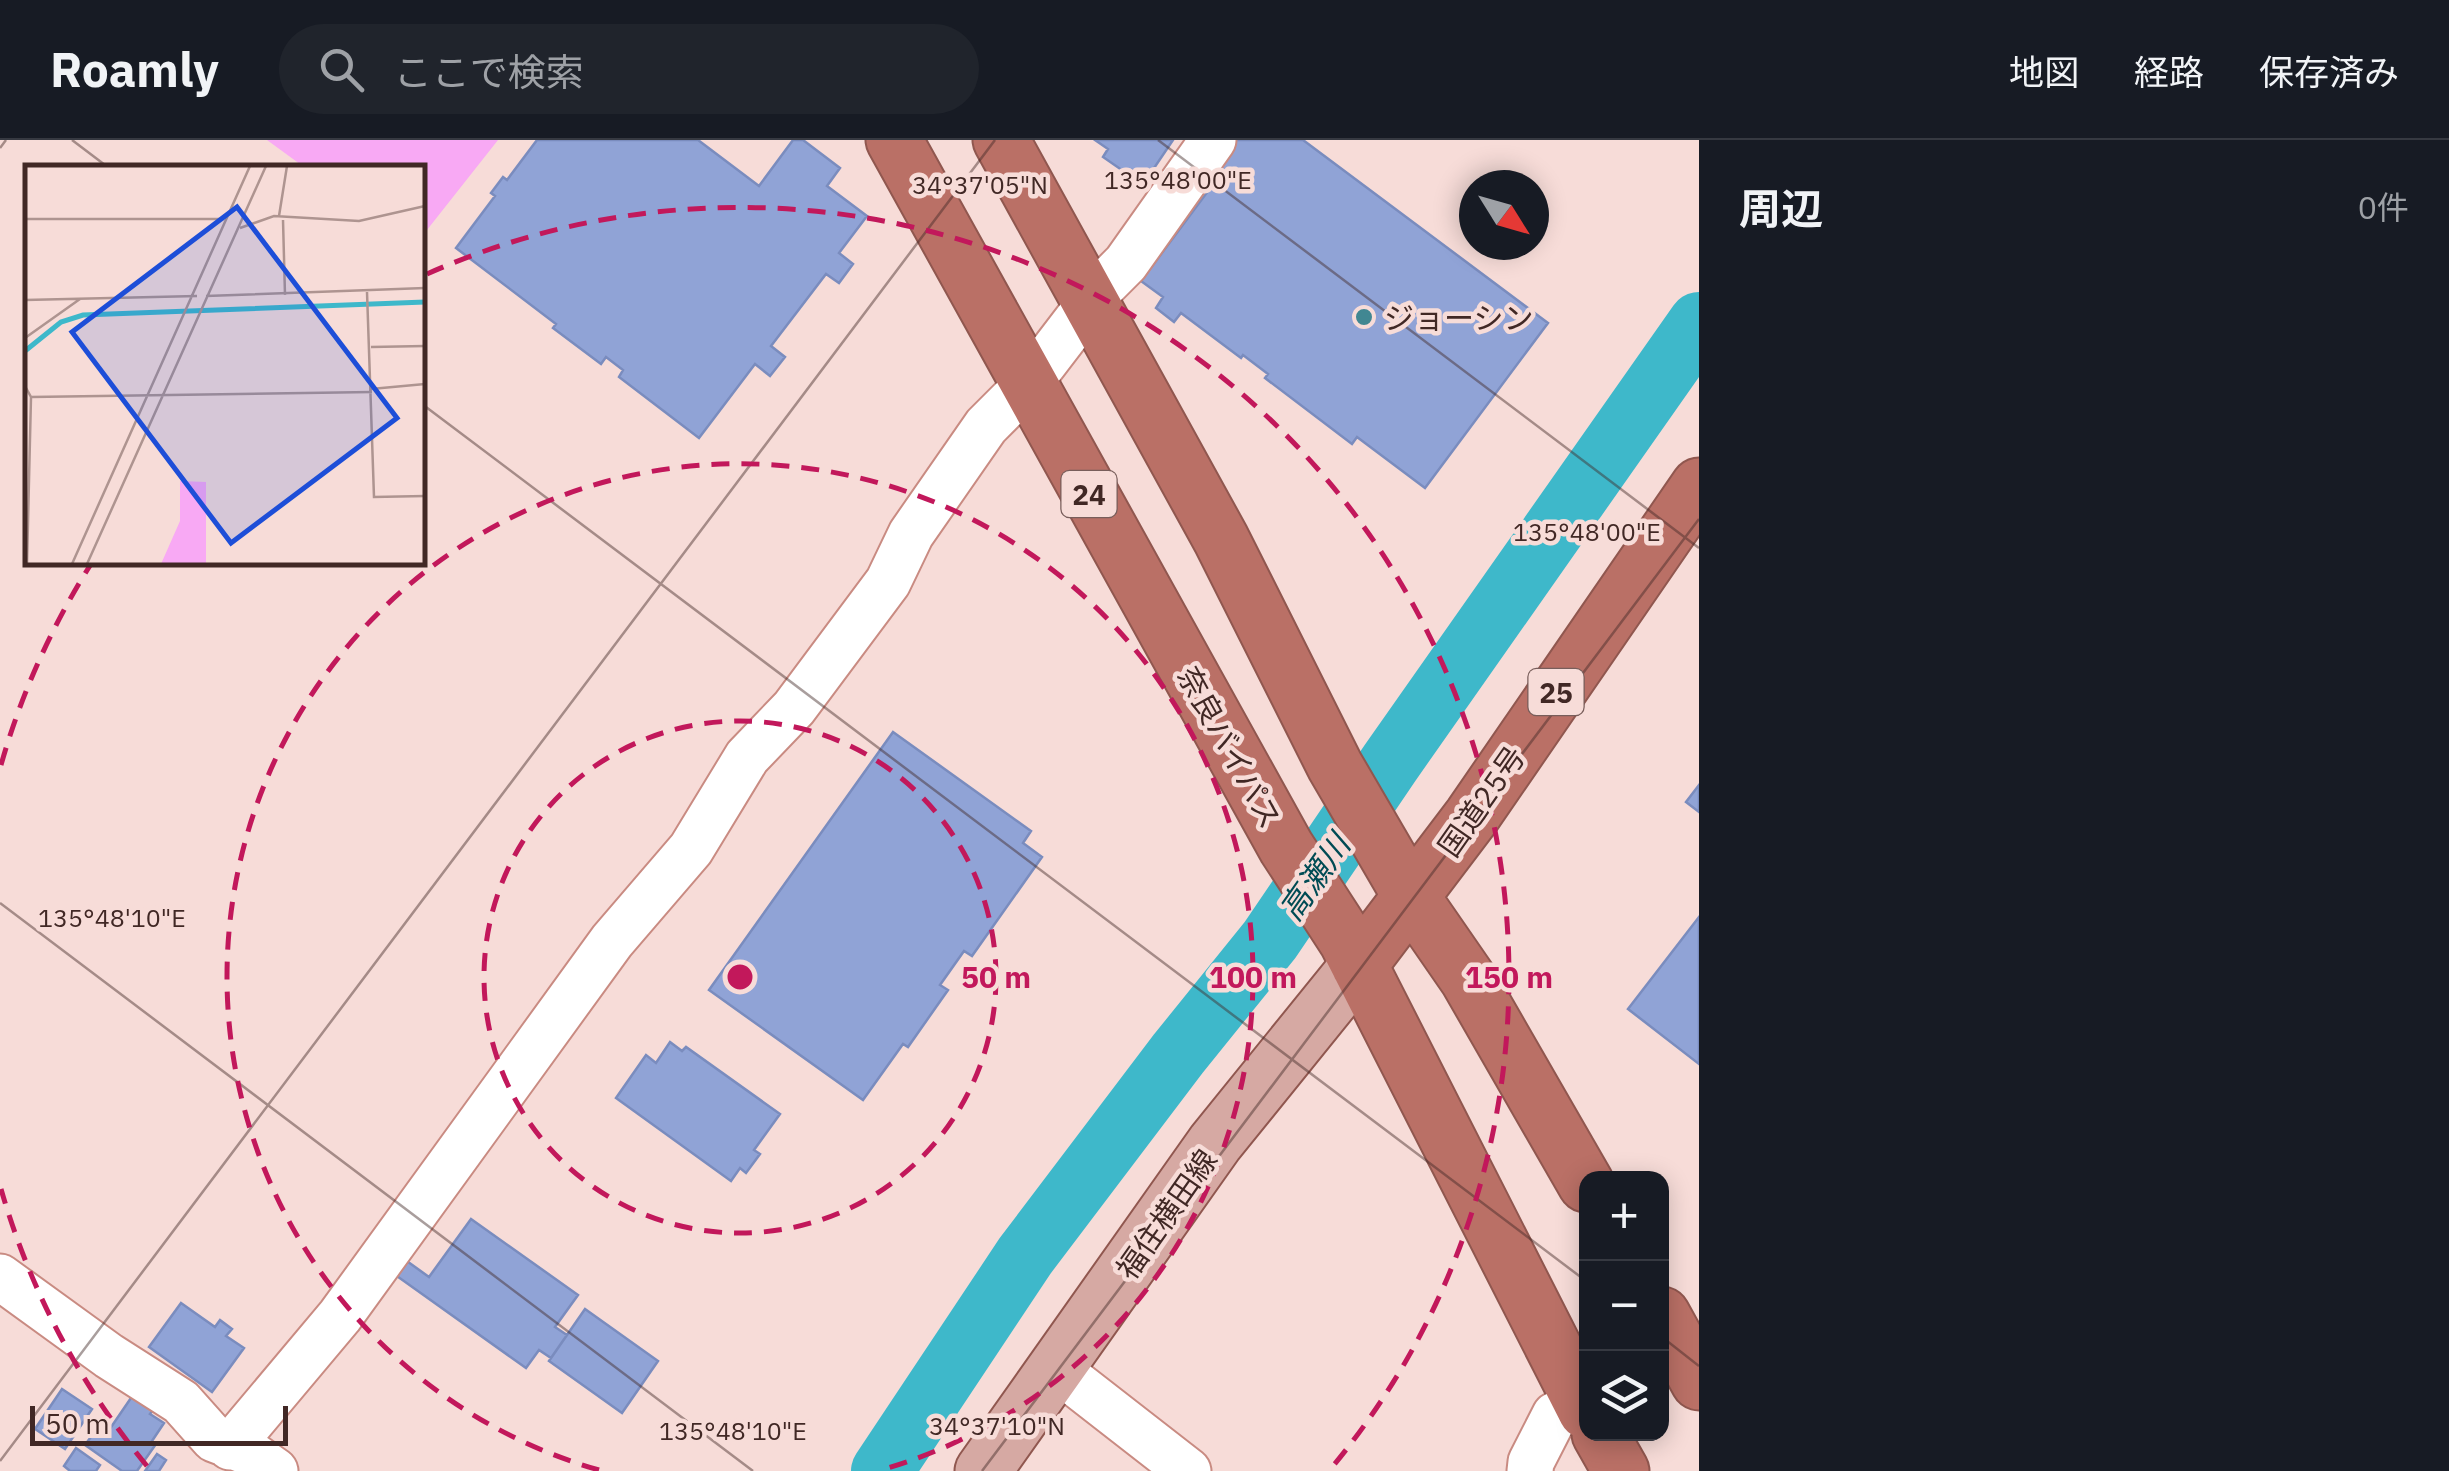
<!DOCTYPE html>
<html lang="ja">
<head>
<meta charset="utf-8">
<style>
	:root { --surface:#171b24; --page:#20242c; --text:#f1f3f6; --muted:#9ea1a6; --line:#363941 }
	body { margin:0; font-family:"IBM Plex Sans","Noto Sans JP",sans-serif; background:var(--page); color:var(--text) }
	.controls { position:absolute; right:30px; bottom:30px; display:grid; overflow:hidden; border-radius:20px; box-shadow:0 5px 25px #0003 }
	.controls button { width:90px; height:90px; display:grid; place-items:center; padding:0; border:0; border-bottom:2px solid var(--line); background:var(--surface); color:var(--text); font:50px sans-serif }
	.compass { position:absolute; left:1459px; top:30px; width:90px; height:90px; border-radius:50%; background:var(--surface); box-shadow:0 5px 25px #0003; rotate:127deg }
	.scale { position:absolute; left:30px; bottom:25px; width:258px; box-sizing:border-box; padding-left:10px; border:5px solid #412825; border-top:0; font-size:28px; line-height:35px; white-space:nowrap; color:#412825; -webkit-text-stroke:8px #f7dcd8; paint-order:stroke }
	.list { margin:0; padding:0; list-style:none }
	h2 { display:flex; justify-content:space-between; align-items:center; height:130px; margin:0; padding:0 40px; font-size:42px }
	h2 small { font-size:32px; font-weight:400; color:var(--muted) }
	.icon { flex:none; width:55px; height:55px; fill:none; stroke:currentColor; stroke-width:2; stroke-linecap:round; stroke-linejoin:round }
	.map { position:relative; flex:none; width:1699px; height:1331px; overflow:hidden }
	header { display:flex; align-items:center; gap:60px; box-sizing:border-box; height:140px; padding:0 50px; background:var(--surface); border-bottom:2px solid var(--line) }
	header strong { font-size:48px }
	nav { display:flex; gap:55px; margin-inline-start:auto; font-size:35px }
	.search { width:700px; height:90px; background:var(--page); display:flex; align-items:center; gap:25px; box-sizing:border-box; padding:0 35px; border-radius:55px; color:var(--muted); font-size:38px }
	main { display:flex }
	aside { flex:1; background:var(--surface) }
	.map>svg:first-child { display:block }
	.green { fill:#f8a9f4 }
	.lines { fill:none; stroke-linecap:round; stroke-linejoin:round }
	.river { stroke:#3eb8ca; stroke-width:62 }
	.building { fill:#90a3d6; stroke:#7a8cbe; stroke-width:2.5 }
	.minor-casing { stroke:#c98b82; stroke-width:49 }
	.major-casing { stroke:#90574f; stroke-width:59 }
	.highway-casing { stroke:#90574f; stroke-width:59 }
	.minor { stroke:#fff; stroke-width:45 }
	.major { stroke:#d6a9a3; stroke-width:55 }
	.highway { stroke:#ba7066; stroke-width:55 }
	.ticks { fill:none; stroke:#412825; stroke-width:2.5; stroke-opacity:0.45 }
	.ring { fill:none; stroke:#c2185b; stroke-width:5; stroke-dasharray:18 12 }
	.poi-dot { fill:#418792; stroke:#f7dcd8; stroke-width:4 }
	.labels { text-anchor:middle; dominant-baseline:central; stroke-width:9; stroke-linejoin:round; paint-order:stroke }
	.shield { fill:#f7dcd8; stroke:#785e5b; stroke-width:2.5 }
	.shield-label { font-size:28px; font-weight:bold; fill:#412825 }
	.poi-label { font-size:30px; fill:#412825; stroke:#f7dcd8; text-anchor:start }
	.street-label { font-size:30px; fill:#412825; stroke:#f7dcd8 }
	.water-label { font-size:32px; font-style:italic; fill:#004b54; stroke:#f7dcd8 }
	.inset-river { fill:none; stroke:#3eb8ca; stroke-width:5 }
	.inset-road { fill:none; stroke:#ae9490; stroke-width:2.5 }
	.view { fill:#1d4ed8; fill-opacity:0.15; stroke:#1d4ed8; stroke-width:5 }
	.inset-edge { fill:none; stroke:#412825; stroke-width:5 }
	.ticks-label { font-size:25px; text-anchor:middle; fill:#412825; stroke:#f7dcd8; stroke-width:9; stroke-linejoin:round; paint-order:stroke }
	.centre { fill:#c2185b; stroke:#f7dcd8; stroke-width:5 }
	.ring-label { font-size:30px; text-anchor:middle; font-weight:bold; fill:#c2185b; stroke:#f7dcd8; stroke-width:9; stroke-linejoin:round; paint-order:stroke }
</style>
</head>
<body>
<header>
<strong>Roamly</strong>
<div class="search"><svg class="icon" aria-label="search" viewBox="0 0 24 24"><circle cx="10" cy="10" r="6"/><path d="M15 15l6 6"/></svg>ここで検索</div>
<nav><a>地図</a><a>経路</a><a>保存済み</a></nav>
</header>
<main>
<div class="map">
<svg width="1699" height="1331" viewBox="0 0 1699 1331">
	<rect width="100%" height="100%" fill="#f7dcd8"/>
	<path class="green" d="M267 0H498L423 95 422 28 304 27Z"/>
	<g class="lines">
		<path class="river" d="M882 1331 1025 1116 1178 914 1270 800 1390 623 1699 183"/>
	</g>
	<path class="building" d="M537 0H698L759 46 793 0H803L840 28 827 46 867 76 839 113 853 124 839 143 826 134 771 206 785 217 770 236 755 224 699 298 619 237 623 230 606 217 601 224 553 188 556 184 456 108 495 56 491 53 503 37 507 40Z
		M1095 0H1173L1146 40 1132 30 1129 35 1103 17 1108 9Z
		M1235 0H1303L1548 183 1425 348 1357 297 1352 304 1265 238 1268 234 1243 215 1241 218 1181 173 1174 182 1156 168 1163 157 1141 141 1223 31 1216 25Z
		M893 592 1031 691 1023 703 1042 717 972 816 964 811 940 845 948 850 908 907 903 904 863 960 709 850Z
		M1699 645V672L1686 662Z
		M1699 777V924L1628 869Z
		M670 902 682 911 686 907 780 974 754 1010 760 1014 746 1033 740 1028 731 1041 616 958 646 915 656 923Z
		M471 1079 578 1155 555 1187 567 1195 551 1218 539 1210 526 1228 394 1134 404 1119 429 1137Z
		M181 1163 215 1187 220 1180 232 1189 226 1196 244 1208 212 1252 149 1207Z
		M585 1169 658 1221 622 1273 549 1221Z
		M62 1249 92 1269 65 1309 35 1289Z
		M133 1255 154 1269 150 1274 164 1283 152 1301 156 1304 137 1331H122L85 1305 96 1290 105 1296Z
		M76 1308 100 1325 96 1331H70L64 1326Z
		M157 1314 166 1320 159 1331H145Z"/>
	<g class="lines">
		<defs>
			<path id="minor" d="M0 1137 109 1216 181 1262 214 1299 248 1312 275 1331
				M1057 1229 1188 1331
				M230 1307 340 1176 612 801 691 709 747 617 794 568 888 442 911 394 986 286 1028 244 1103 146 1126 123 1213 0
				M1530 1331 1531 1322 1555 1275 1581 1261"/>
			<path id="major" d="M983 1331 1215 1003 1359 825"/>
			<path id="highway" d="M894 0 1286 707 1347 801 1586 1271
				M1001 0 1221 399 1335 626 1412 758 1468 839 1586 1044
				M1359 825 1472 676 1699 346
				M1662 1175 1699 1242
				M1600 1294 1621 1331"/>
		</defs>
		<use href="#minor" class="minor-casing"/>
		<use href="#major" class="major-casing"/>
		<use href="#highway" class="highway-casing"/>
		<use href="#minor" class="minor"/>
		<use href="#major" class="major"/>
		<use href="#highway" class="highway"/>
	</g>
	<path class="ticks" d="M72 0 109 28M1158 0 1699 408M0 8 6 0M422 264 1586 1141M0 763 753 1331M1662 1197 1699 1226M0 1321 995 0M982 1331 1699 379"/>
	<g class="ring">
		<circle cx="740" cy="837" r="256"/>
		<path d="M599 1330A513 513 0 1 1 881 1330"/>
		<path d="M147 1326A769 769 0 0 1 1 1049M1 625A769 769 0 0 1 91 424M427 134A769 769 0 0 1 1333 1326"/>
	</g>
	<circle class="poi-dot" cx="1364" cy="177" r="10"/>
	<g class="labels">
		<g class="shield">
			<rect x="1061.5" y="331" width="55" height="46" rx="8"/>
			<rect x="1528.5" y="529" width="55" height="46" rx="8"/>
		</g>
		<g class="shield-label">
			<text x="1089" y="354">24</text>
			<text x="1556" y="552">25</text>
		</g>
		<g class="poi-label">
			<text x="1384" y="177">ジョーシン</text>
		</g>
		<g class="street-label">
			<text transform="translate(1230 607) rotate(61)">奈良バイパス</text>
			<text transform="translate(1481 661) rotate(-55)">国道25号</text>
			<text transform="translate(1166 1074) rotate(-55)">福住横田線</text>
		</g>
		<g class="water-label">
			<text transform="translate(1314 737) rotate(-55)">高瀬川</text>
		</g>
	</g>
	<g transform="translate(25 25)">
		<rect width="400" height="400" fill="#f7dcd8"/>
		<path d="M155 316 181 317V399H136L155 356Z" fill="#f8a9f4"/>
		<path class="inset-river" d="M0 186 36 157 58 150 400 137"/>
		<path class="inset-road" d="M254 51 262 1M0 54H199M258 55 260 130M215 63 249 51 334 56 400 41M342 127 349 332 400 331M181 131 400 123M0 135 172 131M0 173 55 134M346 182 400 181M0 221 6 232 2 399M346 224 400 219M6 232 347 227M47 399 225 1M62 399 241 1"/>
		<path class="view" d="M212 42 372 253 206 378 47 167Z"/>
		<rect width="400" height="400" class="inset-edge"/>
	</g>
	<g class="ticks-label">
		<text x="1178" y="49">135°48'00"E</text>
		<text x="980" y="54">34°37'05"N</text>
		<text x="1587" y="401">135°48'00"E</text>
		<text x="112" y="787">135°48'10"E</text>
		<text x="997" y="1295">34°37'10"N</text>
		<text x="733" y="1300">135°48'10"E</text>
	</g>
	<circle cx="740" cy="837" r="15" class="centre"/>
	<g class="ring-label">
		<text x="996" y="848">50 m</text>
		<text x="1253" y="848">100 m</text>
		<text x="1509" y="848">150 m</text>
	</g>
</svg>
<div class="controls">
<button>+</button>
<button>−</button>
<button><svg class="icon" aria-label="layers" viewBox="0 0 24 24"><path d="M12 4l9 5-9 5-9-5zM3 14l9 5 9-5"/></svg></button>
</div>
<svg class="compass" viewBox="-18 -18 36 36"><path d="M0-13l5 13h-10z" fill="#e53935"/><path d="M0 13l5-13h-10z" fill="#9ea1a6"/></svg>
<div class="scale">50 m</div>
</div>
<aside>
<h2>周辺<small>0件</small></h2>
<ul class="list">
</ul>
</aside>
</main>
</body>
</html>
